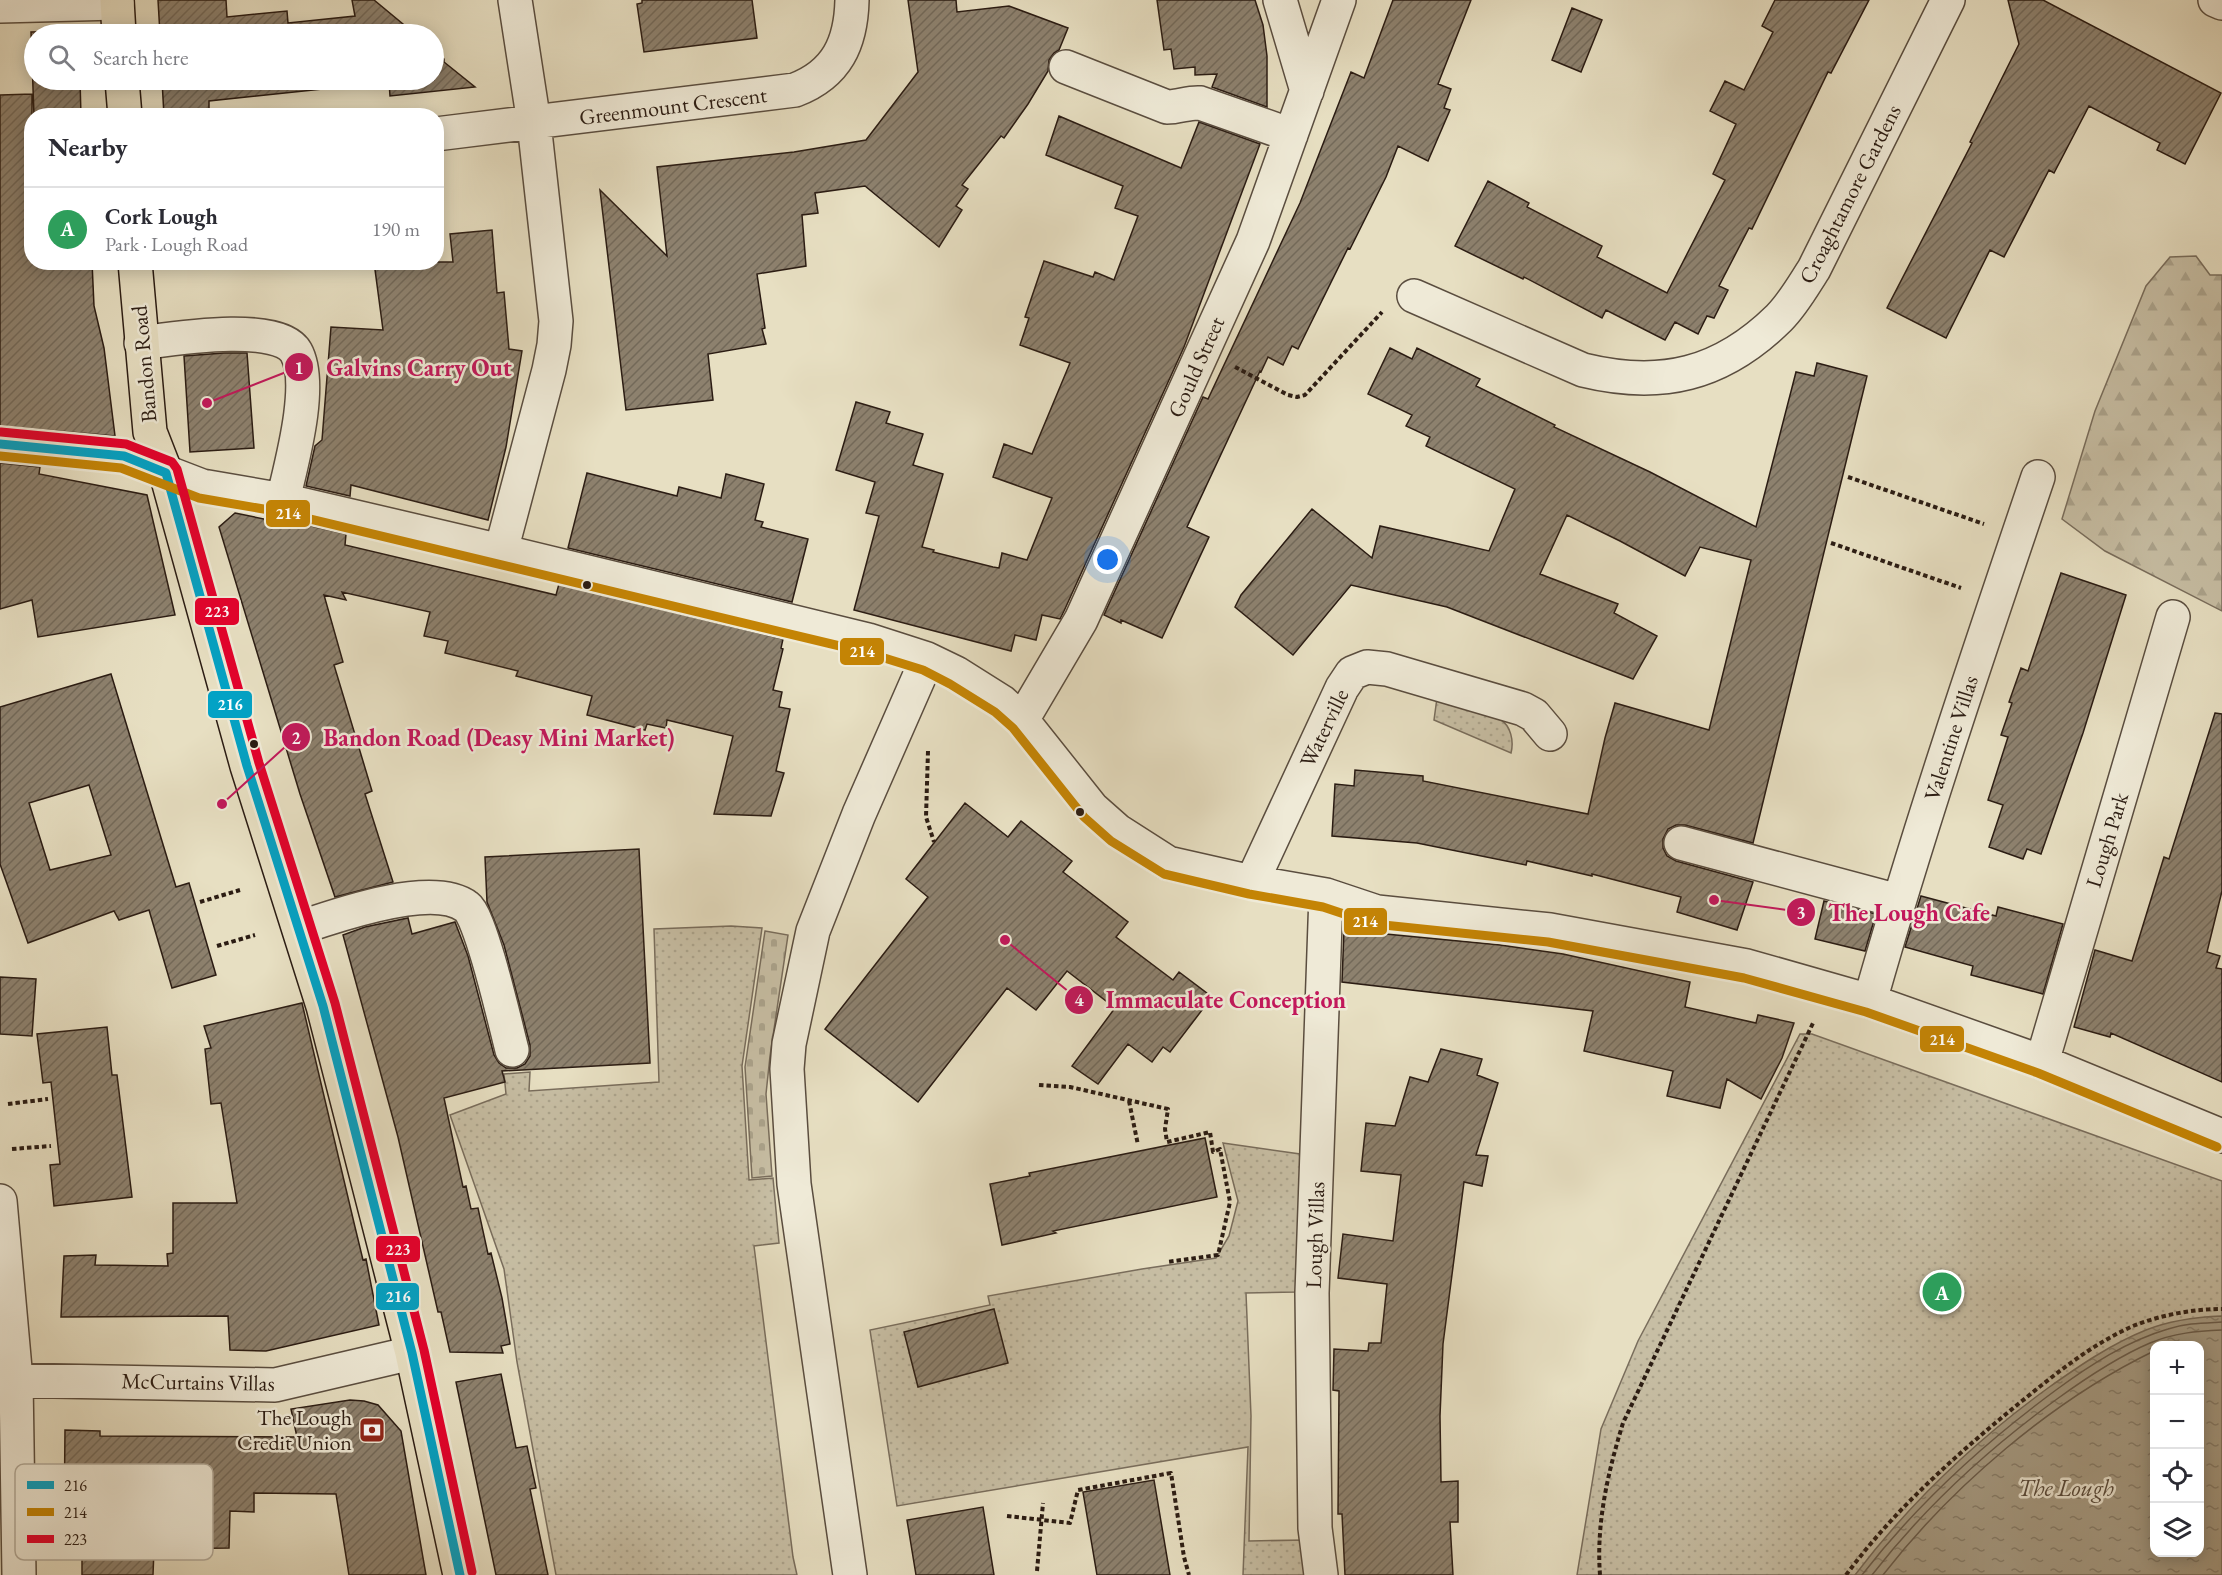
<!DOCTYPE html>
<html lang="en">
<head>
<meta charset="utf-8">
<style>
	:root { --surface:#fff; --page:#f7f7f7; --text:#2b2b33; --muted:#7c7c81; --line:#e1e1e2; --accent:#111827 }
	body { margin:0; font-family:"EB Garamond",serif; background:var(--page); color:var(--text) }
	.controls { position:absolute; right:18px; bottom:18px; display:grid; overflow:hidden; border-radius:12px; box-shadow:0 3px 15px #0003 }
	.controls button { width:54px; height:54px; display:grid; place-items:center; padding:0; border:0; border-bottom:2px solid var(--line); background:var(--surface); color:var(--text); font:30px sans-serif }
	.you { position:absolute; left:1108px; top:560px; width:21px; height:21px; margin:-15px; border:4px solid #fff; border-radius:50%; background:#1a73e8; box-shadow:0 0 0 9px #1a73e833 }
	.badge { display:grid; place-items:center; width:39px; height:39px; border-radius:50%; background:var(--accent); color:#fff; font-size:20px; font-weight:700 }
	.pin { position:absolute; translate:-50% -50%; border:3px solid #fff; box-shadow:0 2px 6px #0006 }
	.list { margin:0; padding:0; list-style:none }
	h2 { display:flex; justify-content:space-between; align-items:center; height:78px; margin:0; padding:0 24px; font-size:26px }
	h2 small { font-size:20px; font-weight:400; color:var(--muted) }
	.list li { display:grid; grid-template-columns:39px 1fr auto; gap:18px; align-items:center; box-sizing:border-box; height:84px; padding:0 24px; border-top:2px solid var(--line) }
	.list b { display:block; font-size:22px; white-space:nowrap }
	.list p { margin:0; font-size:20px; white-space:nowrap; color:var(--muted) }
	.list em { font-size:20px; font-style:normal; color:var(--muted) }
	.icon { flex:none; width:33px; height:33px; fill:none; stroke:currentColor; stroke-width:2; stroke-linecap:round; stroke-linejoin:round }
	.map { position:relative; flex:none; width:2222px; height:1575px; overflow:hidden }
	.search { position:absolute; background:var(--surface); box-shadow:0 3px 15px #0003; left:24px; top:24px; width:420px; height:66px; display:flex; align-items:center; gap:15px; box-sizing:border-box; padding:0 21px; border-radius:33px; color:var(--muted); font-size:22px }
	.panel { position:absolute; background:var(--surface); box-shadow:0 3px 15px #0003; left:24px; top:108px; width:420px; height:162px; border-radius:24px }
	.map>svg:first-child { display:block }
	.grass { fill:url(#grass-dots); stroke:#796d5c; stroke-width:1.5; fill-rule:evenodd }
	.forest { fill:url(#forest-firs); stroke:#796d5c; stroke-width:1.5 }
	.cemetery { fill:url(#cemetery-stones); stroke:#796d5c; stroke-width:1.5 }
	.water { fill:url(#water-ripples); stroke:#756958; stroke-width:1.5; fill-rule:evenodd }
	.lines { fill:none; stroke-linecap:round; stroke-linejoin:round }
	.shore { stroke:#695c4c; stroke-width:1.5 }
	.building { fill:url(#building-hatch); stroke:#2b1c13; stroke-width:1.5; fill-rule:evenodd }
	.minor-casing { stroke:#5a4d3f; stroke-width:36 }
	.major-casing { stroke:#2b1c13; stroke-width:36 }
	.path { stroke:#2b1c13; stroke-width:4; stroke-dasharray:4.5 3; stroke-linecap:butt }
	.minor { stroke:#efead7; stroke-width:33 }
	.major { stroke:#e7dfc2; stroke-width:33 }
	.bus-1-casing { stroke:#efead7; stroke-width:14 }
	.bus-2-casing { stroke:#efead7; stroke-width:14 }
	.bus-3-casing { stroke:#efead7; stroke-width:14 }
	.bus-1 { stroke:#02a2c5; stroke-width:9 }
	.bus-2 { stroke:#c48405; stroke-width:9 }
	.bus-3 { stroke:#e4002b; stroke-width:9 }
	.bus-dot { fill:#2b1c13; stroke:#efead7; stroke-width:2 }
	.labels { text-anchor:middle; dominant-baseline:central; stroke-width:5; stroke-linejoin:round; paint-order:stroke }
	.street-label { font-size:22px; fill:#2b1c13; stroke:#efead7 }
	.poi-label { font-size:22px; fill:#2b1c13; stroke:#efead7; text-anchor:end }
	.water-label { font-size:24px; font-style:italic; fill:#56493b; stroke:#efead7 }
	.key { fill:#efead7; stroke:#b4ac9c; stroke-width:1.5 }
	.key-label { font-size:16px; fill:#2b1c13 }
	.leader { fill:none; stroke:#c2185b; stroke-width:2 }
	.callout-dot { fill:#c2185b; stroke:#efead7; stroke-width:2 }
	.mark-label { font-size:18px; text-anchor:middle; font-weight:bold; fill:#fff }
	.callout-label { font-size:24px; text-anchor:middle; font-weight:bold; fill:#c2185b; stroke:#efead7; stroke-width:5; stroke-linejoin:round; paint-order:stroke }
	.line-badge { stroke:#efead7; stroke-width:2 }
	.badge-label { font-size:16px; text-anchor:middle; font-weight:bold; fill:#fff }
</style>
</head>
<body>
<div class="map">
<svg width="2222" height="1575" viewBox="0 0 2222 1575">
	<defs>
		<pattern id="grass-dots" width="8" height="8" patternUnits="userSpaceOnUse" patternTransform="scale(1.5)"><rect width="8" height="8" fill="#c7bea4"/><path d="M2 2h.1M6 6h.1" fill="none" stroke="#aba38c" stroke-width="1.8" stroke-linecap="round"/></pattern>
		<pattern id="forest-firs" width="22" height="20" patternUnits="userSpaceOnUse" patternTransform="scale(1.5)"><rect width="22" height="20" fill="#c7bea4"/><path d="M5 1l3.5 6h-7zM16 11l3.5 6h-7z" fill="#aba38c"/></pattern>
		<pattern id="cemetery-stones" width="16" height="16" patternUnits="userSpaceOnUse" patternTransform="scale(1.5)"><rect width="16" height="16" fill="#c7bea4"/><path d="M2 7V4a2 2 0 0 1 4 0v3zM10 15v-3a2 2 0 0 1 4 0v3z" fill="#aba38c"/></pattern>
		<pattern id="water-ripples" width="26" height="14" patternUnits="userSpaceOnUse" patternTransform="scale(1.5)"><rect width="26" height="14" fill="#a79d86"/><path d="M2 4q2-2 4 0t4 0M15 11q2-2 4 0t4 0" fill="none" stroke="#887f6c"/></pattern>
		<pattern id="building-hatch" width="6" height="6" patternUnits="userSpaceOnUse" patternTransform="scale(1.5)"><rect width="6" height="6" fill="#8d816e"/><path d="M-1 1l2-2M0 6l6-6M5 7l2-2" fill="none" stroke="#736959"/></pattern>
	</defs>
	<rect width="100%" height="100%" fill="#e7dfc2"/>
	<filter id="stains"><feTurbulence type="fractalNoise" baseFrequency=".00333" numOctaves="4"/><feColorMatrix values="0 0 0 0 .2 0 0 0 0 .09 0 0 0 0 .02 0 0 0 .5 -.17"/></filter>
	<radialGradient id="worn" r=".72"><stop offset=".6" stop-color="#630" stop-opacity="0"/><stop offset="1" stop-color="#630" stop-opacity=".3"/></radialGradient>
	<path class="grass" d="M1437 698C1450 702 1492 713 1500 719 1511 726 1514 741 1511 753L1434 720Z
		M731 926 762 928 742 1066 749 1180 773 1178 779 1243 754 1246 793 1557 797 1575H556L517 1362 504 1269 450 1115 506 1094 504 1074 530 1072 529 1091 659 1082 654 929Z
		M1800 1034H1812L2222 1181V1575H1577L1601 1429 1638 1341ZM2154 1346H2200V1552H2154Z
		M1223 1143 1307 1155 1296 1292 1246 1293 1251 1416 1249 1541 1305 1540 1307 1575H1243L1248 1447 897 1506 870 1330 990 1305 988 1296 1142 1269 1216 1258 1229 1236 1238 1201Z"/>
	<path class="forest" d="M2196 256 2210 275H2222V611L2105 551 2062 519 2095 411 2146 286 2170 257Z"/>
	<path class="cemetery" d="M765 931 788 935 770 1056 766 1094 772 1176 752 1178 745 1067Z"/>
	<path class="water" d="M2222 1316V1575H1855C1909 1504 1975 1441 2048 1388 2079 1366 2111 1344 2146 1330 2171 1320 2196 1317 2222 1316ZM2154 1346H2200V1552H2154Z"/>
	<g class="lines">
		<path class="shore" d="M1862 1575C1917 1504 1984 1443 2056 1390 2090 1365 2127 1341 2168 1329 2186 1323 2204 1323 2222 1322
			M1872 1575C1924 1508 1988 1449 2057 1399 2086 1378 2117 1357 2150 1343 2174 1333 2197 1331 2222 1330
			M1883 1575C1952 1486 2053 1400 2154 1351"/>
	</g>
	<path class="building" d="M158 0H226L227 17 287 11 288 23 355 16 352 0H374L415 34H160Z
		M642 0H752L757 38 644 52 637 4 642 3Z
		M908 0H956L957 12 1009 6 1068 28 1059 50 1054 53 1049 60 1048 71 1028 104 1004 138 1001 136 962 185 968 189 956 206 962 210 939 247 865 186 815 193 818 213 802 215 806 266 757 274 765 328 762 329 766 344 708 354 713 400 626 410 600 190 667 256 657 167 794 152 866 140 918 72Z
		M1157 0H1255L1263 25 1267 56V107L1212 87 1217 74 1195 75V67L1174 69 1171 49 1164 50Z
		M1393 0H1471L1438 84 1451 89 1444 108 1450 110 1428 161 1398 146 1386 177 1350 249 1348 248 1298 349 1292 346 1283 365 1268 357 1261 372 1260 371 1187 527 1209 537 1162 638 1121 620V623L1104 615 1203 397 1208 399 1300 203 1351 72 1364 78Z
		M1775 0H1869L1831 73 1828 72 1752 229 1749 228 1719 286 1728 290 1714 318 1707 316 1698 334 1675 322 1665 340 1606 310 1602 318 1524 277 1523 279 1455 246 1488 181 1529 203 1527 207 1602 246 1597 257 1667 293 1725 180 1713 174 1736 124 1710 111 1725 81 1744 90 1773 32 1762 26Z
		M2008 0H2043L2221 93 2185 164 2157 150 2160 143 2089 106 2054 173 2049 170 2004 257 1990 250 1946 338 1887 308 1972 143 1970 142 2019 44Z
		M1572 8 1602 20 1581 72 1552 60Z
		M79 31V34H34V80H80L81 116H34L31 32Z
		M434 50 444 59V62L475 87 390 96 389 82 209 101V116H164L162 80H434Z
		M32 94V262H92L94 306 104 348 115 436 0 426V95Z
		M1059 116 1181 168 1199 122 1260 144 1184 347 1064 611 1060 619 1042 615 1036 640 1015 635 1011 651 854 610 879 516 866 513 875 482 836 470 856 402 890 412 886 423 923 434 913 465 943 474 922 547 934 550 933 552 993 567 999 568 1002 553 1027 560 1052 498 993 477 1004 444 1032 454 1070 363 1020 345 1029 318 1025 317 1044 261 1093 277 1095 272 1114 280 1138 216 1115 208 1123 186 1046 155Z
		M492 230 497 293 504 292 509 349 522 351 506 447 488 520 351 485 350 496 306 486 315 446 322 440 331 327 383 330 374 262H453L450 234Z
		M1390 348 1412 359 1417 348 1480 379 1476 386 1555 425 1554 427 1650 472 1756 527 1796 372 1814 376 1817 363 1867 376 1753 843 1685 825H1676L1668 829 1663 839V848L1667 856 1676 861 1753 882 1737 930 1677 912 1681 897 1592 874V876L1527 861 1526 865 1417 843 1332 836 1335 784 1354 786 1355 770 1423 776V781L1588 814 1605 738 1615 703 1709 730 1751 560 1700 547 1685 576 1620 541 1567 515 1540 574 1618 604 1614 613 1657 636 1633 679 1447 607 1351 585 1293 655 1235 607 1241 595 1312 509 1372 558 1380 526 1489 551 1515 489 1426 446 1430 437 1406 426 1412 415 1368 394Z
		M224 353H247L254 448 190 452 184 356Z
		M0 463 40 467 39 474 147 495 175 615 38 637 32 600 0 609Z
		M587 473 677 496 679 487 721 498 726 474 764 484 755 520 763 522 761 527 808 539 792 602 568 548Z
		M235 513 293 525 294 522 346 534 345 545 556 595 559 584 783 639 781 648 783 649 773 690 782 692 779 707 790 709 776 771 784 773 771 816 714 814 733 736 667 720 666 728 647 724 645 730 587 715 592 696 516 676 518 671 445 653 448 641 424 636 430 612 342 592 346 600 324 595 343 662 334 665 372 791 365 794 393 882 335 897 300 794 219 527Z
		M2061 573 2126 595 2083 733 2041 854 2027 849 2023 859 1989 847 2003 805 1988 800 2008 737 2001 735 2012 703 2009 702 2021 668 2028 671Z
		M111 674 176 887 189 883 216 975 172 988 149 910 119 920 114 911 28 943 0 864V707ZM89 785 111 855 50 870 29 803Z
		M2215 713 2222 714V891L2207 952 2220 956 2216 968 2222 969V1082L2111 1033 2110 1037 2074 1027 2095 950 2132 961 2164 857 2169 859Z
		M965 803 1008 837 1021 821 1072 861 1063 872 1128 922 1116 937 1173 980 1179 972 1212 997 1170 1052 1163 1047 1152 1062 1128 1044 1098 1084 1072 1066 1115 1008 1067 971 1036 1010 1007 988 918 1102 825 1029 928 897 906 879Z
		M639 849 650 1063 502 1071 505 1082 444 1098 463 1187 466 1186 471 1209 478 1208 488 1254 491 1253 502 1298 510 1344 501 1346 503 1353 450 1352 441 1312H438L398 1137 343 935 365 927 408 918 412 934 455 922 468 956 494 1055 499 1063 506 1068H517L525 1064 530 1056V1045L504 945 487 902 485 857Z
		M1921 896 1996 916 1998 907 2063 924 2043 994 1971 975 1973 966 1905 947Z
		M1824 901 1876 914 1865 951 1815 939Z
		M1344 930 1500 945 1563 954 1690 982 1685 1007 1756 1023 1758 1015 1794 1023 1782 1058 1761 1099 1727 1079 1720 1108 1667 1096 1673 1071 1584 1051 1593 1011 1342 982Z
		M0 977 36 979 32 1036 0 1034Z
		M302 1003 355 1227 363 1260 366 1259 379 1325 266 1351 230 1350 228 1316 61 1317 64 1256 96 1255 95 1265 168 1266 167 1254 173 1253V1203H237L221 1103 211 1104 205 1049 211 1048 204 1026Z
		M107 1027 112 1075H117L132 1197 54 1206 50 1165 60 1164 51 1082 43 1083 37 1034Z
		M1441 1049 1482 1059 1477 1075 1498 1083 1476 1155 1488 1156 1482 1186 1464 1182 1443 1344 1440 1416 1441 1482 1458 1481V1522H1450L1453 1575H1345L1342 1514H1338L1339 1391 1333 1390 1334 1349 1368 1351 1369 1343H1381L1387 1284 1338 1278 1343 1234 1393 1241 1401 1175 1361 1171 1366 1123 1395 1126 1410 1077 1428 1082Z
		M1205 1138 1217 1197 1053 1231 1056 1233 1002 1245 990 1184 1030 1176 1029 1173Z
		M994 1309 1008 1363 918 1387 904 1332Z
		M501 1374 516 1448 527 1446 536 1488 530 1489 548 1575H496L456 1382Z
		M350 1400 364 1401 378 1405 401 1431 426 1575H349L336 1494 254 1493V1512L230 1511 229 1548 154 1549 153 1575H82V1530H64L65 1430 100 1431V1436L297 1437 291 1409Z
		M1154 1480 1170 1575H1097L1083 1492Z
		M983 1507 994 1575H916L907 1520Z"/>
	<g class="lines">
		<defs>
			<path id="minor" d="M1280 0 1307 91
				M2215 0 2222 3
				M0 6 117 3
				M1066 67 1167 107C1179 107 1189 102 1200 103L1291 135
				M436 134 795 90C837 74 851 43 852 0
				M1414 296 1583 370C1661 389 1721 375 1779 318 1793 304 1803 286 1814 269L1948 0
				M141 343C171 339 278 321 296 352 314 384 291 465 283 500
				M0 444 124 456 202 486 283 500 501 551 868 640 927 659 956 673 1002 702 1022 720 1092 808 1118 831 1168 863 1252 882 1326 895 1377 912 1550 930 1747 966 1870 1001 2042 1062 2222 1136
				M501 551 549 370 554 345 556 321 534 123 515 0
				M1022 720 1081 620 1253 241 1339 0
				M1681 843 1898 901
				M1252 882 1342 688 1352 673 1367 667 1387 669 1523 709 1534 715 1550 734
				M299 928C337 915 433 881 467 907 481 917 506 1027 512 1050
				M1870 1001C1920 825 1979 651 2038 477
				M2042 1062 2173 617
				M0 1201 16 1380 19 1575
				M0 1380 275 1385 412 1353
				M850 1575 794 1184 787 1069 789 1044 813 931 859 814 927 659
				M1321 1575 1315 1528 1312 1293 1326 895"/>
			<path id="major" d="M117 0 119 34
				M122 80 125 116
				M135 262 150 432 166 473 247 766 323 1006 412 1353 460 1575"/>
		</defs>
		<use href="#minor" class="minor-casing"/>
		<use href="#major" class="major-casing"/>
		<path class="path" d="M1235 367 1288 395 1297 397 1305 395 1382 312
			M1848 477 1984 524
			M1831 543 1961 588
			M928 751 926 817 934 842
			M200 902 240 890
			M217 946 255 935
			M1039 1085 1070 1087 1168 1109 1165 1129 1167 1142 1210 1132 1213 1152 1220 1149 1230 1202 1218 1255 1167 1262
			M1129 1101 1138 1145
			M8 1104 48 1099
			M12 1149 51 1146
			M1007 1516 1070 1523 1078 1490 1171 1473 1184 1557 1189 1575
			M1037 1571 1043 1503
			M1600 1575C1596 1523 1608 1472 1623 1423L1814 1021
			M1846 1575C1894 1510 1955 1456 2017 1405 2053 1376 2090 1345 2133 1326 2161 1315 2192 1309 2222 1309"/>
		<use href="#minor" class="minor"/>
		<use href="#major" class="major"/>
		<defs>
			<path id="bus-1" d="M0 444 124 456 166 473
				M166 473 247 766 323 1006 412 1353 460 1575"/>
			<path id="bus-2" d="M0 456 121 468 199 498 281 512 865 652 923 670 950 684 995 712 1013 728 1084 817 1111 841 1164 874 1249 894 1323 907 1374 924 1548 942 1744 978 1866 1012 2038 1073 2217 1147"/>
			<path id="bus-3" d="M1 432 126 444 172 462 177 469 259 763 335 1003 424 1350 472 1572"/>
		</defs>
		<use href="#bus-1" class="bus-1-casing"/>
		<use href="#bus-2" class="bus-2-casing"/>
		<use href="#bus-3" class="bus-3-casing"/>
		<use href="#bus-1" class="bus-1"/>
		<use href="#bus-2" class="bus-2"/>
		<use href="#bus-3" class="bus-3"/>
	</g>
	<defs>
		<symbol id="bank-square" viewBox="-11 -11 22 22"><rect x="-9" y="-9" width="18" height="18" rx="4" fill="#8f2418" stroke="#efead7"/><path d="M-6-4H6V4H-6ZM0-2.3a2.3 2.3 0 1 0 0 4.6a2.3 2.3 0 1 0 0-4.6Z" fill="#fff"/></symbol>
	</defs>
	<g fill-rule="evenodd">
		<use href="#bank-square" x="357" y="1415" width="30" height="30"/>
	</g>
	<g class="bus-dot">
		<circle cx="587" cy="585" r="5"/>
		<circle cx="254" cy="744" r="5"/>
		<circle cx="1080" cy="812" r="5"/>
	</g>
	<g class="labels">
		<g class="street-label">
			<text transform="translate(673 106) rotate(-7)">Greenmount Crescent</text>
			<text transform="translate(1850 194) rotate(-63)">Croaghtamore Gardens</text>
			<text transform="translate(144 364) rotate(-95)">Bandon Road</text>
			<text transform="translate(1196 367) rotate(-66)">Gould Street</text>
			<text transform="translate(1324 728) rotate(-64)">Waterville</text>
			<text transform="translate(1951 738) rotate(-72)">Valentine Villas</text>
			<text transform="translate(2107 840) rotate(-73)">Lough Park</text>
			<text transform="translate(1315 1235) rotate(-88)">Lough Villas</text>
			<text transform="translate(198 1382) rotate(1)">McCurtains Villas</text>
		</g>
		<g class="poi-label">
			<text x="352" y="1417">The Lough<tspan x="352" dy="25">Credit Union</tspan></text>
		</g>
		<g class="water-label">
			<text x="2066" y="1487">The Lough</text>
		</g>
	</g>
	<rect x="15" y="1464" width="198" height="96" rx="9" class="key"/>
	<rect x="27" y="1481" width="27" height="8" fill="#02a2c5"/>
	<rect x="27" y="1508" width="27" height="8" fill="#c48405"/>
	<rect x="27" y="1535" width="27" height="8" fill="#e4002b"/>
	<g class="key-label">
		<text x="64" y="1491">216</text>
		<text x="64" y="1518">214</text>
		<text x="64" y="1545">223</text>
	</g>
	<path class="leader" d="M207 403L299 367M222 804L296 737M1714 900L1801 912M1005 940L1079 1000"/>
	<g class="callout-dot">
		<circle cx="207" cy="403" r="6"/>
		<circle cx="222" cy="804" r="6"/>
		<circle cx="1714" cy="900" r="6"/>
		<circle cx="1005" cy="940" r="6"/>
		<circle cx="299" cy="367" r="15"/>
		<circle cx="296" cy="737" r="15"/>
		<circle cx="1801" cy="912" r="15"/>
		<circle cx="1079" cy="1000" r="15"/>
	</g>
	<g class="mark-label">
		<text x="299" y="374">1</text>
		<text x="296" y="744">2</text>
		<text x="1801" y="919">3</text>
		<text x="1079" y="1006">4</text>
	</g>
	<g class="callout-label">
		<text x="419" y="376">Galvins Carry Out</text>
		<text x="499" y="746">Bandon Road (Deasy Mini Market)</text>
		<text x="1909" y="921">The Lough Cafe</text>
		<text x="1226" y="1008">Immaculate Conception</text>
	</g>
	<g class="line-badge">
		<rect x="265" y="499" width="46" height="29" rx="6" fill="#c48405"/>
		<rect x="194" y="597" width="46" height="29" rx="6" fill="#e4002b"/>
		<rect x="839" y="637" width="46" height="29" rx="6" fill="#c48405"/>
		<rect x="207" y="690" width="46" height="29" rx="6" fill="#02a2c5"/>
		<rect x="1343" y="907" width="45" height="29" rx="6" fill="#c48405"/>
		<rect x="1919" y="1025" width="46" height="28" rx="6" fill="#c48405"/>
		<rect x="375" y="1235" width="46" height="28" rx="6" fill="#e4002b"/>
		<rect x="375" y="1282" width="45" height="29" rx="6" fill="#02a2c5"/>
	</g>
	<g class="badge-label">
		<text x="288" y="519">214</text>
		<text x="217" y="617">223</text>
		<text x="862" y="657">214</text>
		<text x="230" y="710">216</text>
		<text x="1365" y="927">214</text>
		<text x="1942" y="1045">214</text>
		<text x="398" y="1255">223</text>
		<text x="398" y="1302">216</text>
	</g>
	<rect width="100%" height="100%" filter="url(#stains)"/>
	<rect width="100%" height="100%" fill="url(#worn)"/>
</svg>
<div class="controls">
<button>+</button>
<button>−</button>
<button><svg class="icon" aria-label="locate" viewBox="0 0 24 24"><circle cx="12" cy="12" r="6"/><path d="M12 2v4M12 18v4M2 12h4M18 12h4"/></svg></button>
<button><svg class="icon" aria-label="layers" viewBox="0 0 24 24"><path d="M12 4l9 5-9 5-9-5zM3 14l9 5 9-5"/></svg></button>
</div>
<div class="you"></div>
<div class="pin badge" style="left:1942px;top:1292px;background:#2e9e5b">A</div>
<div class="search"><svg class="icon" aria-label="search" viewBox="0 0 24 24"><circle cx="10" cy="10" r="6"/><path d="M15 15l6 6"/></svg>Search here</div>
<section class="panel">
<h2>Nearby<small></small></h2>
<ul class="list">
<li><span class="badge" style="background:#2e9e5b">A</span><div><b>Cork Lough</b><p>Park · Lough Road</p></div><em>190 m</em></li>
</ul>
</section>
</div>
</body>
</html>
